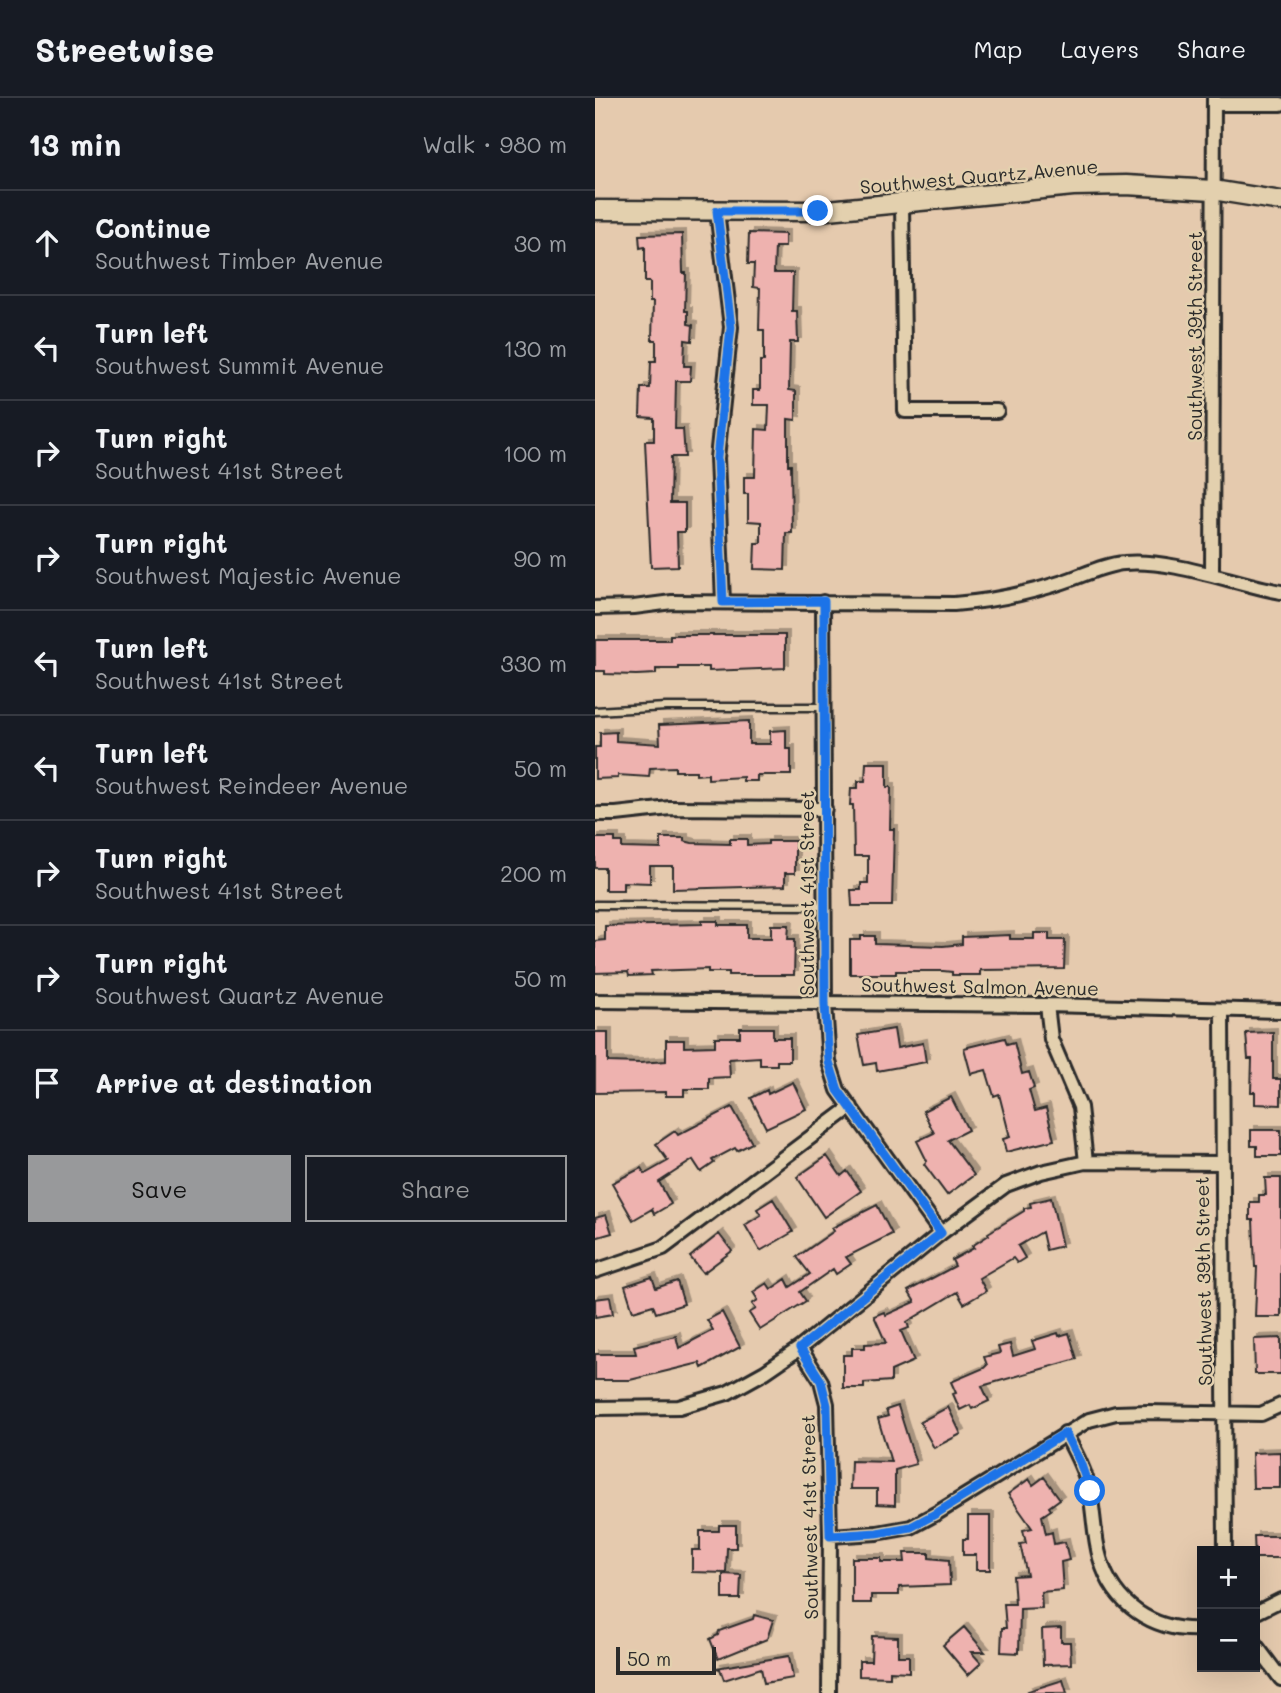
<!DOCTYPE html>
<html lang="en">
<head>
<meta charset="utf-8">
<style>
	:root { --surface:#171b24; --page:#242831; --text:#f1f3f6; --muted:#9ea1a6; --line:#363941; --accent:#98999b }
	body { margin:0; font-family:Mali,sans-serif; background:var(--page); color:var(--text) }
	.controls { position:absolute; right:21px; bottom:21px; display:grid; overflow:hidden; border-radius:0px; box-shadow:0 7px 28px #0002 }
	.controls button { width:63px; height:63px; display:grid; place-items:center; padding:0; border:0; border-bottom:2px solid var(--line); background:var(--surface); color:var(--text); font:35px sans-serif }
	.scale { position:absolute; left:21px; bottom:18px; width:100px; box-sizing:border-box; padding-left:7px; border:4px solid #2b2b2b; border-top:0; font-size:19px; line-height:24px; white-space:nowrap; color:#2b2b2b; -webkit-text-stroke:5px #e3d0ae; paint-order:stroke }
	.stop { position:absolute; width:21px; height:21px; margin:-16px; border:5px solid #1a73e8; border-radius:50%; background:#fff }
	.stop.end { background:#1a73e8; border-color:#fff; box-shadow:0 2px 7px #0008 }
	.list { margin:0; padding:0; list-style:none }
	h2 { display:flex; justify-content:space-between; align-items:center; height:91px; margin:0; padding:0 28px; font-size:30px }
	h2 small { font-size:23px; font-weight:400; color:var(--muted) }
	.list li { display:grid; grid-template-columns:46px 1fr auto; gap:21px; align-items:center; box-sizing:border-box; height:105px; padding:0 28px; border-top:2px solid var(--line) }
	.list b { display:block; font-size:26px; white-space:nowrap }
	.list p { margin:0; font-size:23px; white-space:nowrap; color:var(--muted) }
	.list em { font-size:23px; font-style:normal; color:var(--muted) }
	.actions { display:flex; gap:14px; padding:21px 28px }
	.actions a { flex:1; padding:16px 0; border:2px solid var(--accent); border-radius:0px; text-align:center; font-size:24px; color:var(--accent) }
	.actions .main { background:var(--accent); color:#111 }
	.icon { flex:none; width:38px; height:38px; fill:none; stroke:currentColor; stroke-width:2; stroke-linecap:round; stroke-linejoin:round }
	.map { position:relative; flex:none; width:686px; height:1595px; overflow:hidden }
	header { display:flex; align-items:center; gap:42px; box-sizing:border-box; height:98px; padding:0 35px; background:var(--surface); border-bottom:2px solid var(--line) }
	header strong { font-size:33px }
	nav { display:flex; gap:38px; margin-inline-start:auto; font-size:24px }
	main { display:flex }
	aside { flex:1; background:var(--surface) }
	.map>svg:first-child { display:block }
	.building { fill:#eeb2af; stroke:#2b2b2b; stroke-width:2; filter:url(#shadow) }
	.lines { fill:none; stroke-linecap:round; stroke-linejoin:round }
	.lane-casing { stroke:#2b2b2b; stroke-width:11 }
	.street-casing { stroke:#2b2b2b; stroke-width:18 }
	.secondary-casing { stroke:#2b2b2b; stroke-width:23 }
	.lane { stroke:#e3d0ae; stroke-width:6 }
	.street { stroke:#e3d0ae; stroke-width:12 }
	.secondary { stroke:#e3d0ae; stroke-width:18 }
	.route { stroke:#1a73e8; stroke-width:9 }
	.labels { text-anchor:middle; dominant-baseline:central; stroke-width:5; stroke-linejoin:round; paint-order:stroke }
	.street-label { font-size:19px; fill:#2b2b2b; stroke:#e3d0ae }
</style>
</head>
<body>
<header>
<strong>Streetwise</strong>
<nav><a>Map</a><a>Layers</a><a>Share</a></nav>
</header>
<main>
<aside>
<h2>13 min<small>Walk · 980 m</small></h2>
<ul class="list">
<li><svg class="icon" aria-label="ahead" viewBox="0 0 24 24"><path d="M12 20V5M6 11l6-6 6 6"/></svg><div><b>Continue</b><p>Southwest Timber Avenue</p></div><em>30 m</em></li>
<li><svg class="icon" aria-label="left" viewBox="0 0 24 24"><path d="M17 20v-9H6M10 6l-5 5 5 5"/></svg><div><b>Turn left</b><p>Southwest Summit Avenue</p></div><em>130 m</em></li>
<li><svg class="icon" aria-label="right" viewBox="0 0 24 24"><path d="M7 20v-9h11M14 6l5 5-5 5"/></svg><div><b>Turn right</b><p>Southwest 41st Street</p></div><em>100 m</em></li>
<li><svg class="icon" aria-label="right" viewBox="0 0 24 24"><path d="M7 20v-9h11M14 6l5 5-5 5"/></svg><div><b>Turn right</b><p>Southwest Majestic Avenue</p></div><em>90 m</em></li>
<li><svg class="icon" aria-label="left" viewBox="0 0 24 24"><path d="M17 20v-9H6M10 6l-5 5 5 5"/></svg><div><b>Turn left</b><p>Southwest 41st Street</p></div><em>330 m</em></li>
<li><svg class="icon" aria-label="left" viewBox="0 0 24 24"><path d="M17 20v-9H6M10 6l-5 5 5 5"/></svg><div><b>Turn left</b><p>Southwest Reindeer Avenue</p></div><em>50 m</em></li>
<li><svg class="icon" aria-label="right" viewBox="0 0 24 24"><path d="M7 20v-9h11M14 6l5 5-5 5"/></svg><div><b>Turn right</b><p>Southwest 41st Street</p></div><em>200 m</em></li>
<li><svg class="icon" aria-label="right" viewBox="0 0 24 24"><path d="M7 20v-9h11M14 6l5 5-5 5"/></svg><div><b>Turn right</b><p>Southwest Quartz Avenue</p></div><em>50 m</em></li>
<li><svg class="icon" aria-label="arrive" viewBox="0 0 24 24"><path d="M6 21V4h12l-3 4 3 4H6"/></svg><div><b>Arrive at destination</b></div></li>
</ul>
<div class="actions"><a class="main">Save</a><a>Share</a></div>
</aside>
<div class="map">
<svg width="686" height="1595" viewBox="0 0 686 1595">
	<defs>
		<filter id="shadow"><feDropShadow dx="4" dy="-4" stdDeviation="0" flood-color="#0004"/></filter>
	</defs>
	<rect width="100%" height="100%" fill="#e5caae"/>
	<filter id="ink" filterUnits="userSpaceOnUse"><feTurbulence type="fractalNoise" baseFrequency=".0143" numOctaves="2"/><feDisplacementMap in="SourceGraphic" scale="14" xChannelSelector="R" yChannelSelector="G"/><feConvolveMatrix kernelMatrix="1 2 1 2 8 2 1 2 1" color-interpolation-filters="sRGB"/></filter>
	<g filter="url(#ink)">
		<path class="building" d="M154 135 190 136V149H180L179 175H198L197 213H202L203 244H195L194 292 201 293V322L193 321V367H196L197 435H191L190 472 159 471 160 445H166V424L153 423V396H149V379H160L161 331 173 332 174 307H158V292H165V263H169V232H164L165 190 158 189 159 166H153Z
			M87 136 88 175H91L90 213H93V226L98 227 97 243 90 242 89 268H96L95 283H81L80 331H88L90 359H76L75 405H90V434H82L83 468 56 469 50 343H59V320L45 319 46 290H55L56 263H61V242H57L58 204H55V184H50V149L45 150 44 137Z
			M75 537H190V570L114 573V569H84V571H61V576L41 577 10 576V573H0V542H75Z
			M154 623V646H175V633L191 632V651H196V677H162V683H148V679L113 681V676L101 677V673H80V669L55 670 54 679 23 677V680L0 681V649H5V635L21 634V643L65 646 64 627Z
			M271 665H292V689H296L295 731H299L297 808H257L256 792H266V785H273V758H259L258 707H255L256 690H263V683H270Z
			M0 740H20V744H27V750L66 751V740H89V743L97 745 135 746V741H152V747L173 746V743H200V775H190V788L78 791V768H55V785L28 784V792H10V770H0Z
			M107 823H123V827H152V840H176V827H194L193 841H200L199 877H134V874H113V871L56 873 57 877 34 878 33 874 0 875V843L10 842V828L107 826Z
			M439 835H454V842H470L469 871 385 872V877H357V874L348 873H301V876H255V842H266V838H280V846L348 848 367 846V839L415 837V841H439Z
			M145 930H178V940H195V963H182V967H165V959L134 961 135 979 114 980V991H89V998H71V994L0 995V934H13V964L45 965 71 963V942H89V949L120 948V939H145Z
			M299 931 302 950 328 945 331 964 282 973 281 965 269 967 263 937Z
			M678 934V981H686V1007L660 1006V994H656L657 961H653L651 935Z
			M410 940 412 946 419 944 427 976 434 974 439 990 434 992 440 1013 451 1010 459 1042 411 1054 408 1041 415 1039 404 996 399 998 391 972 376 976 369 950Z
			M198 984 211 1011 171 1030 156 1000 172 992 173 996Z
			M356 999 373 1032 353 1042 379 1077 352 1097 329 1066 332 1063 322 1043 339 1035 328 1013Z
			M137 1009 157 1045 142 1053 140 1050 117 1062 119 1065 106 1074 98 1062 64 1084 76 1106 59 1116 57 1111 38 1122 17 1085 46 1070 50 1076 73 1063 61 1046 80 1033 83 1037Z
			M656 1032H686V1058H662V1048H656Z
			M232 1058 246 1078 252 1073 266 1093 229 1119 202 1079Z
			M670 1080H686V1219H660L662 1169H660L658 1122H655V1104H664V1097H671Z
			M456 1100 467 1148 451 1152 447 1134 423 1148 430 1160 422 1165 418 1160 384 1180 391 1193 369 1206 362 1194 312 1224 314 1230 306 1233 319 1263 296 1273V1283L269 1285V1290H248V1257H257V1250H270V1246L291 1245 279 1218 289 1214 291 1217 320 1204 313 1193 360 1168 357 1162 379 1150 377 1148 394 1137 393 1135 429 1113V1110L436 1109 435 1105Z
			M178 1101 198 1134 165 1153 150 1127 166 1117 162 1111Z
			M282 1107 297 1136 251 1159 256 1166 241 1176 238 1171 205 1194 211 1203 165 1232 154 1215 161 1211 157 1206 163 1202 158 1194 172 1185 176 1191 191 1181 195 1189 215 1176 202 1159 239 1133 237 1130Z
			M11 1117 17 1135 0 1140V1120Z
			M124 1136 137 1153 108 1175 95 1159Z
			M57 1179 61 1190 82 1183 89 1206 61 1215 58 1207 38 1213 30 1188Z
			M15 1199 18 1216 0 1219V1201Z
			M127 1214 145 1249 107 1270 105 1265 35 1282H0V1256H41L39 1248 81 1238 84 1250 118 1232 112 1222Z
			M463 1235 464 1238 474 1235 482 1261 387 1288 394 1303 377 1311 375 1307 365 1312 358 1296 361 1295 356 1284 389 1270 392 1267 389 1259 405 1255 403 1249 415 1246 418 1258 440 1251 437 1243Z
			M686 1240V1276H660L659 1241Z
			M303 1308 321 1366 300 1372V1407L282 1406V1391H255L256 1363 296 1364 283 1321 293 1318 291 1312Z
			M353 1309 366 1336 339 1350 325 1324Z
			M685 1354V1390H658L657 1355Z
			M449 1379 465 1401 454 1409 456 1412 447 1418 451 1436 457 1434 459 1446 470 1444 474 1462 466 1464 468 1492 446 1494 447 1510 425 1511 424 1555 406 1554 407 1530H411L409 1506H420L418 1478 432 1477 425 1446 431 1445 428 1432 437 1430 413 1396 434 1381 438 1387Z
			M373 1418H395V1472H381V1457H368V1441H373Z
			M124 1427H141V1450H132L131 1475 97 1474V1452H105V1433H124Z
			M659 1438H686V1460H660Z
			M309 1455H334V1460L354 1462 355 1487 304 1489V1497H276V1505H257V1460H286V1464H310Z
			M128 1476 146 1477 145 1501H128Z
			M159 1517 178 1522 172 1541 123 1561 115 1541 123 1537 124 1533 158 1521Z
			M369 1529 390 1554H376L386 1565 373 1577 348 1547Z
			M466 1530V1544H475L476 1566 448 1567 447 1531Z
			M277 1538 303 1539V1558H314V1574L295 1573V1579L264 1578V1563H276Z
			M194 1558 198 1580 169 1585 166 1570 129 1582 125 1571 121 1570Z
			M468 1582 472 1595H434L433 1593Z"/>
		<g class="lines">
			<defs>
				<path id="lane" d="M0 613 71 609H229
					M0 807 229 808"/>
				<path id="street" d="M619 6H686
					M307 107 310 313H402
					M122 113 136 229 122 360 128 504
					M617 477 619 0
					M228 504 230 906 234 964 243 992 346 1135
					M0 510 39 509 77 504 359 506C397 503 432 496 468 484 487 478 510 466 529 465 580 461 636 485 686 494
					M0 716H21L75 710 230 711
					M0 903 452 907 686 913
					M452 907 456 941 485 1009 491 1064
					M627 912 630 1453
					M0 1173 68 1150 256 1009
					M205 1250 226 1283 232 1306 235 1438 234 1595
					M0 1310 84 1309 132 1295 170 1274 205 1250 346 1135 411 1087 446 1074 491 1064 626 1065
					M470 1335C480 1354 491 1374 495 1395 499 1417 499 1439 505 1460 518 1507 559 1534 607 1531
					M235 1438 282 1435 316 1429 342 1415 494 1322 521 1315 552 1314 666 1316 686 1307
					M660 1515 686 1502
					M660 1546 686 1581"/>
				<path id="secondary" d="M0 112 223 113 478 88 531 87 618 92 686 103"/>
			</defs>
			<use href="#lane" class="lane-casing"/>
			<use href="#street" class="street-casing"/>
			<use href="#secondary" class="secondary-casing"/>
			<use href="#lane" class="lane"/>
			<use href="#street" class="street"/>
			<use href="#secondary" class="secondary"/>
		</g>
	</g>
	<g class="lines" filter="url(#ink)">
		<path class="route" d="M223 113H122L136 229 122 360 128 504 229 503 230 906 234 964 243 992 346 1135 205 1250 226 1283 232 1307 235 1438 282 1435 316 1429 342 1415 470 1335 485 1364 495 1393"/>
	</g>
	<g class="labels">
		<g class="street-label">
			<text transform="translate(384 78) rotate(-5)">Southwest Quartz Avenue</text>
			<text transform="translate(599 238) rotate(-90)">Southwest 39th Street</text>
			<text transform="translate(211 795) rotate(-90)">Southwest 41st Street</text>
			<text transform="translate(385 888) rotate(1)">Southwest Salmon Avenue</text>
			<text transform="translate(608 1183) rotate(-91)">Southwest 39th Street</text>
			<text transform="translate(214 1419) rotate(-91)">Southwest 41st Street</text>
		</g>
	</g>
</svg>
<div class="controls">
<button>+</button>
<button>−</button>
</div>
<div class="scale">50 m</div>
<div class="stop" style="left:495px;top:1393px"></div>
<div class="stop end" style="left:223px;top:113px"></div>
</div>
</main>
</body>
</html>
